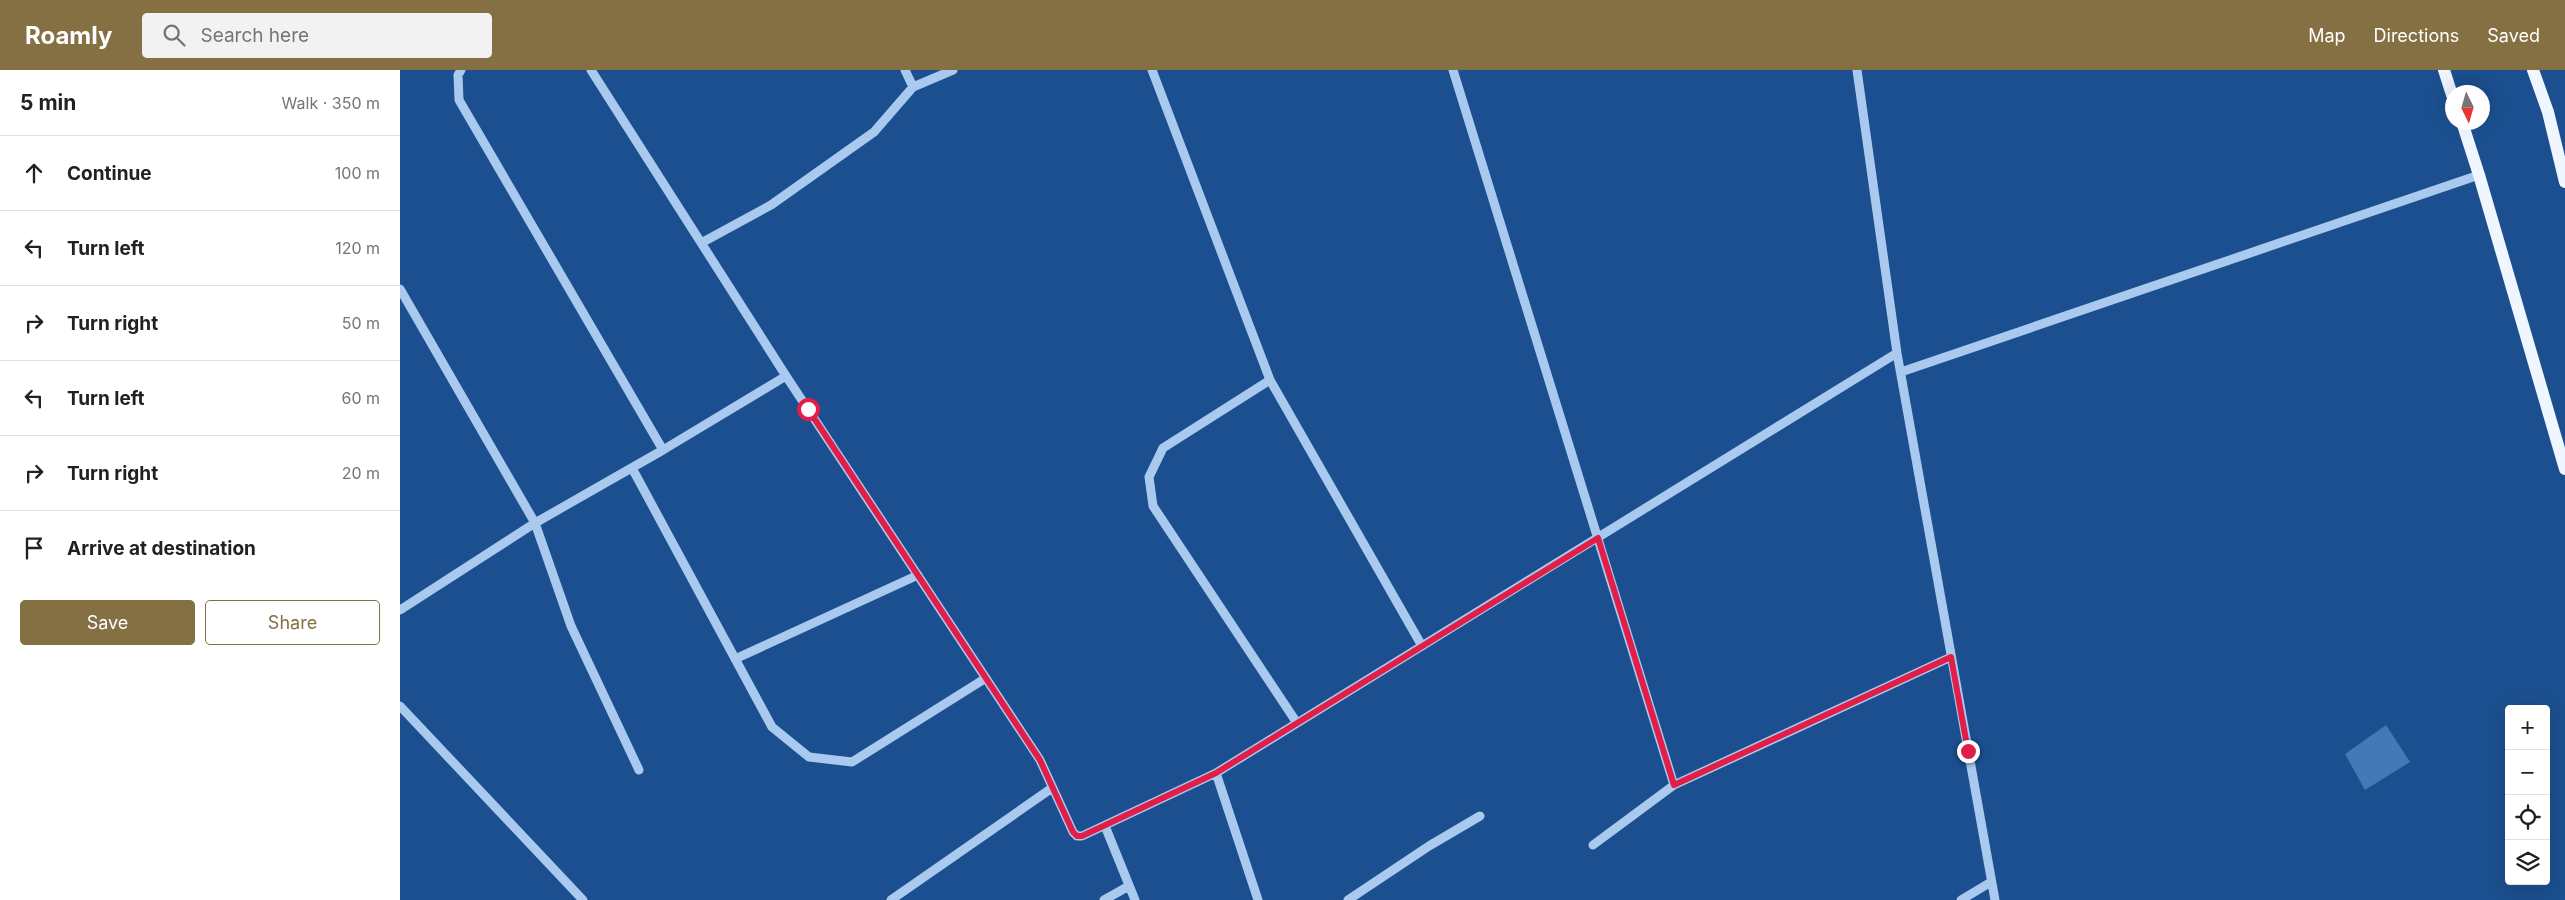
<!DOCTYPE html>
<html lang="en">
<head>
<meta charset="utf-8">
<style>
	:root { --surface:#fff; --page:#f2f2f2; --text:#202124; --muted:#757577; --line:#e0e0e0; --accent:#847042 }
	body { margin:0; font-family:Inter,sans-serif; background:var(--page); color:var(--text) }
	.controls { position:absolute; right:15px; bottom:15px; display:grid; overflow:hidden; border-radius:5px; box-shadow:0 5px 20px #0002 }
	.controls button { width:45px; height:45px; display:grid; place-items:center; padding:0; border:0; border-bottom:1px solid var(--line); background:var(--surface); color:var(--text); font:25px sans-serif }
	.compass { position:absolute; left:2045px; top:15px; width:45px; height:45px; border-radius:50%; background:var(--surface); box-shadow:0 5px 20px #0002; rotate:175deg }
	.stop { position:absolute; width:15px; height:15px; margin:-11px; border:4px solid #e11d48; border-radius:50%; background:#fff }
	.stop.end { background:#e11d48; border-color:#fff; box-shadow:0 1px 5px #0008 }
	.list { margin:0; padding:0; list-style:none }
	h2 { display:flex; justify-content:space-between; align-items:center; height:65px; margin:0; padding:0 20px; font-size:21px }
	h2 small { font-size:16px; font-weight:400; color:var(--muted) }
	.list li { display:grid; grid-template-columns:32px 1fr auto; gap:15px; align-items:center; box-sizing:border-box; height:75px; padding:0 20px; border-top:1px solid var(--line) }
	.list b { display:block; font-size:19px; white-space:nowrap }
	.list em { font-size:16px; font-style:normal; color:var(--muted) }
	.actions { display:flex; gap:10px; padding:15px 20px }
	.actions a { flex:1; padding:11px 0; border:1px solid var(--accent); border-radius:5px; text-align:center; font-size:18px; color:var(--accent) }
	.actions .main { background:var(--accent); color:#fff }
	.icon { flex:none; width:28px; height:28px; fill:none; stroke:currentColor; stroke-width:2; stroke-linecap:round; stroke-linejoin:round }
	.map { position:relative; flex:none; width:2165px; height:830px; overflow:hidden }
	header { display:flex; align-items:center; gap:30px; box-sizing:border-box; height:70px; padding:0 25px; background:var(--accent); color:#fff }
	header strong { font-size:24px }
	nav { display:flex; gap:28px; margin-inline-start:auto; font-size:18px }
	.search { width:350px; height:45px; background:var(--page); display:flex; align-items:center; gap:12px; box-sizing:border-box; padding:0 18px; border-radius:5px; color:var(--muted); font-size:19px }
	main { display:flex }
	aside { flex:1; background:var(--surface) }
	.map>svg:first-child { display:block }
	.building { fill:#4478b7 }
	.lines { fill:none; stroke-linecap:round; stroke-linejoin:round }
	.minor { stroke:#a9c9ee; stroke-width:9 }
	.major { stroke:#f0f6ff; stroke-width:12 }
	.route { stroke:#e11d48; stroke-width:6 }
</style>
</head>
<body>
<header>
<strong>Roamly</strong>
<div class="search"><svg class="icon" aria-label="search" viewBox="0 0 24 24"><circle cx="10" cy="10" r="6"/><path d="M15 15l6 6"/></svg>Search here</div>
<nav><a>Map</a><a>Directions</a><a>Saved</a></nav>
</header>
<main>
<aside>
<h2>5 min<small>Walk · 350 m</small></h2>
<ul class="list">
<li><svg class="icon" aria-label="ahead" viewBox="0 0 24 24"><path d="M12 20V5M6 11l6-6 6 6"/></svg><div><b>Continue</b></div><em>100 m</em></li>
<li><svg class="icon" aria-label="left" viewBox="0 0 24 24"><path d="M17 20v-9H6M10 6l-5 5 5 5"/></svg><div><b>Turn left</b></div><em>120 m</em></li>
<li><svg class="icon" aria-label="right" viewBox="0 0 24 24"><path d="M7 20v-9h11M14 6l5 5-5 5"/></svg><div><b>Turn right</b></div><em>50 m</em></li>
<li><svg class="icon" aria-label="left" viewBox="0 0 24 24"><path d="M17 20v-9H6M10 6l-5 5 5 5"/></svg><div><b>Turn left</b></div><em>60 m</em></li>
<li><svg class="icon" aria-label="right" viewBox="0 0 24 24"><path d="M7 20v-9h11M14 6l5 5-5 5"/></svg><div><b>Turn right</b></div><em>20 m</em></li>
<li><svg class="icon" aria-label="arrive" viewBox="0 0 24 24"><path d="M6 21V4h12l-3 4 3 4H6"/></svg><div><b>Arrive at destination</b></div></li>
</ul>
<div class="actions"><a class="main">Save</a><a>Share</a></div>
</aside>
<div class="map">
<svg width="2165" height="830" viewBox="0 0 2165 830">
	<rect width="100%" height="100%" fill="#1b4f8f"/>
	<path class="building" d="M1986 655 2010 692 1965 720 1945 684Z"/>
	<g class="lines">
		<path class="minor" d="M61 0 58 5 59 30 263 380
			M505 0 513 17
			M752 0 870 310 1022 576
			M1053 0 1274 715
			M1457 0 1497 283 1595 830
			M303 172 371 135 474 62 513 17 553 0
			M0 219 135 453 171 556 239 700
			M1501 302 2079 105
			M386 306 640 690 673 762 677 766H682L816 703 1497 283
			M870 310 763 378 749 407 753 436 897 653
			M232 398 372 657 409 687 452 692 586 608
			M0 540 135 453 263 380 386 306 191 0
			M335 589 518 505
			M0 636 183 830
			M816 703 858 830
			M705 756 735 830
			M1193 775 1274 715 1551 587
			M491 830 652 718
			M704 830 729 816
			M948 830 1029 776 1080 746
			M1561 830 1591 812"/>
		<path class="major" d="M2044 0 2052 25
			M2133 0 2148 42 2165 112
			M2062 52 2079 105 2165 399"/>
	</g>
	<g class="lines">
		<path class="route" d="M408 339 640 690 673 762 677 766H682L816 703 1198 468 1274 715 1551 587 1568 681"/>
	</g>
</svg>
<div class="controls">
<button>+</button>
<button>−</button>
<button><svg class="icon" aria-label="locate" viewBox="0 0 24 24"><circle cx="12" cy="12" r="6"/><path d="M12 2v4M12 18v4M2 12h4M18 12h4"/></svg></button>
<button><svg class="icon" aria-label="layers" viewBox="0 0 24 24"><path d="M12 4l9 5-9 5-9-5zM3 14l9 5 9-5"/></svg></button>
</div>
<svg class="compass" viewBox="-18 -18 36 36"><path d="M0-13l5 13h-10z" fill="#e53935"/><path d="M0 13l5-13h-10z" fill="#757577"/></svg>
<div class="stop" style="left:408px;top:339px"></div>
<div class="stop end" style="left:1568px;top:681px"></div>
</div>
</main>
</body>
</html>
